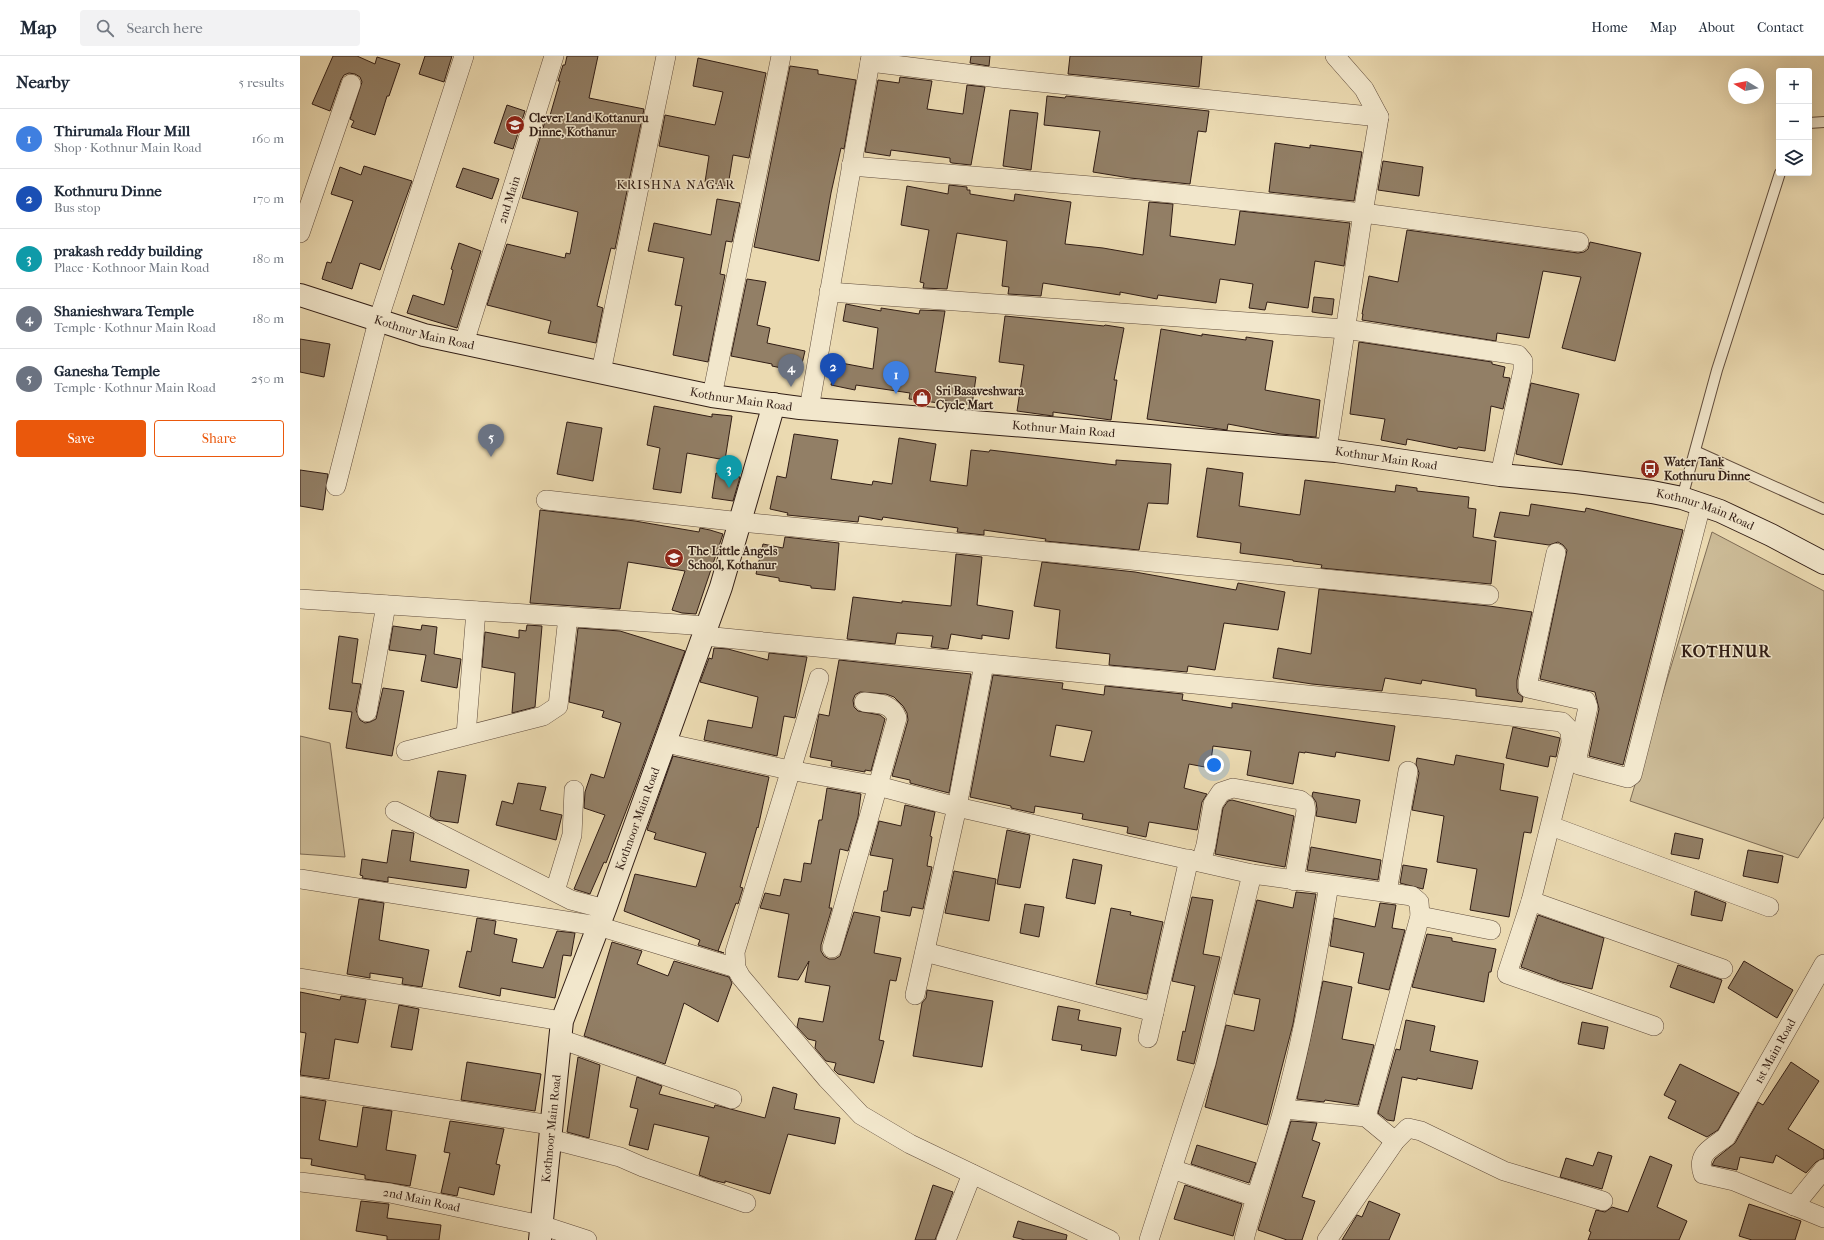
<!DOCTYPE html>
<html lang="en">
<head>
<meta charset="utf-8">
<style>
	:root { --surface:#fff; --page:#f2f2f3; --text:#1f2937; --muted:#747a83; --line:#e0e1e3; --accent:#ea580c }
	body { margin:0; font-family:"IM FELL French Canon",serif; background:var(--page); color:var(--text) }
	.controls { position:absolute; right:12px; top:12px; display:grid; overflow:hidden; border-radius:4px; box-shadow:0 4px 16px #0002 }
	.controls button { width:36px; height:36px; display:grid; place-items:center; padding:0; border:0; border-bottom:1px solid var(--line); background:var(--surface); color:var(--text); font:20px sans-serif }
	.compass { position:absolute; left:1428px; top:12px; width:36px; height:36px; border-radius:50%; background:var(--surface); box-shadow:0 4px 16px #0002; rotate:280deg }
	.you { position:absolute; left:914px; top:709px; width:14px; height:14px; margin:-10px; border:3px solid #fff; border-radius:50%; background:#1a73e8; box-shadow:0 0 0 6px #1a73e833 }
	.badge { display:grid; place-items:center; width:26px; height:26px; border-radius:50%; background:var(--accent); color:#fff; font-size:13px; font-weight:700 }
	.pin { position:absolute; translate:-50% -33px; filter:drop-shadow(0 1px 2px #0008) }
	.pin::after { content:''; position:absolute; top:21px; width:14px; height:12px; background:inherit; clip-path:polygon(0 0,100% 0,50% 100%) }
	.list { margin:0; padding:0; list-style:none }
	h2 { display:flex; justify-content:space-between; align-items:center; height:52px; margin:0; padding:0 16px; font-size:17px }
	h2 small { font-size:13px; font-weight:400; color:var(--muted) }
	.list li { display:grid; grid-template-columns:26px 1fr auto; gap:12px; align-items:center; box-sizing:border-box; height:60px; padding:0 16px; border-top:1px solid var(--line) }
	.list b { display:block; font-size:15px; white-space:nowrap }
	.list p { margin:0; font-size:13px; white-space:nowrap; color:var(--muted) }
	.list em { font-size:13px; font-style:normal; color:var(--muted) }
	.actions { display:flex; gap:8px; padding:12px 16px }
	.actions a { flex:1; padding:9px 0; border:1px solid var(--accent); border-radius:4px; text-align:center; font-size:14px; color:var(--accent) }
	.actions .main { background:var(--accent); color:#fff }
	.icon { flex:none; width:22px; height:22px; fill:none; stroke:currentColor; stroke-width:2; stroke-linecap:round; stroke-linejoin:round }
	.map { position:relative; flex:none; width:1524px; height:1184px; overflow:hidden }
	header { display:flex; align-items:center; gap:24px; box-sizing:border-box; height:56px; padding:0 20px; background:var(--surface); border-bottom:1px solid var(--line) }
	header strong { font-size:19px }
	nav { display:flex; gap:22px; margin-inline-start:auto; font-size:14px }
	.search { width:280px; height:36px; background:var(--page); display:flex; align-items:center; gap:10px; box-sizing:border-box; padding:0 14px; border-radius:4px; color:var(--muted); font-size:15px }
	main { display:flex }
	aside { flex:1; background:var(--surface) }
	.map>svg:first-child { display:block }
	.green { fill:#cbba96; stroke:#7e6c56 }
	.building { fill:#927f66; stroke:#311d15; fill-rule:evenodd }
	.lines { fill:none; stroke-linecap:round; stroke-linejoin:round }
	.lane-casing { stroke:#604c3c; stroke-width:12 }
	.street-casing { stroke:#604c3c; stroke-width:20 }
	.secondary-casing { stroke:#311d15; stroke-width:24 }
	.lane { stroke:#f2e7cc; stroke-width:10 }
	.street { stroke:#f2e7cc; stroke-width:19 }
	.secondary { stroke:#f2e7cc; stroke-width:22 }
	.labels { text-anchor:middle; dominant-baseline:central; stroke-width:3; stroke-linejoin:round; paint-order:stroke }
	.poi-label { font-size:12px; font-weight:bold; fill:#311d15; stroke:#f2e7cc; text-anchor:start }
	.street-label { font-size:12px; fill:#311d15; stroke:#f2e7cc }
	.neighbourhood-label { font-size:13px; letter-spacing:1px; fill:#311d15; stroke:#f2e7cc }
	.district-label { font-size:16px; font-weight:bold; letter-spacing:1px; fill:#311d15; stroke:#f2e7cc }
</style>
</head>
<body>
<header>
<strong>Map</strong>
<div class="search"><svg class="icon" aria-label="search" viewBox="0 0 24 24"><circle cx="10" cy="10" r="6"/><path d="M15 15l6 6"/></svg>Search here</div>
<nav><a>Home</a><a>Map</a><a>About</a><a>Contact</a></nav>
</header>
<main>
<aside>
<h2>Nearby<small>5 results</small></h2>
<ul class="list">
<li><span class="badge" style="background:#3f7fe0">1</span><div><b>Thirumala Flour Mill</b><p>Shop · Kothnur Main Road</p></div><em>160 m</em></li>
<li><span class="badge" style="background:#1a4fb4">2</span><div><b>Kothnuru Dinne</b><p>Bus stop</p></div><em>170 m</em></li>
<li><span class="badge" style="background:#0f9aa8">3</span><div><b>prakash reddy building</b><p>Place · Kothnoor Main Road</p></div><em>180 m</em></li>
<li><span class="badge" style="background:#6b7280">4</span><div><b>Shanieshwara Temple</b><p>Temple · Kothnur Main Road</p></div><em>180 m</em></li>
<li><span class="badge" style="background:#6b7280">5</span><div><b>Ganesha Temple</b><p>Temple · Kothnur Main Road</p></div><em>250 m</em></li>
</ul>
<div class="actions"><a class="main">Save</a><a>Share</a></div>
</aside>
<div class="map">
<svg width="1524" height="1184" viewBox="0 0 1524 1184">
	<rect width="100%" height="100%" fill="#ebdab1"/>
	<filter id="stains"><feTurbulence type="fractalNoise" baseFrequency=".005" numOctaves="4"/><feColorMatrix values="0 0 0 0 .2 0 0 0 0 .09 0 0 0 0 .02 0 0 0 .5 -.17"/></filter>
	<radialGradient id="worn" r=".72"><stop offset=".6" stop-color="#630" stop-opacity="0"/><stop offset="1" stop-color="#630" stop-opacity=".3"/></radialGradient>
	<path class="green" d="M1412 476 1524 535V761L1498 802 1330 745Z
		M0 680 30 687 45 801 0 798Z"/>
	<path class="building" d="M33 0H57L75 8 77 1 100 8 89 40H87L75 79 51 71 54 65 50 63 62 26 60 21 55 18 49 17 44 19 41 24 30 55 12 48Z
		M125 0H152L144 26 119 18Z
		M267 0H298L289 42 344 53 315 193 311 192 297 250 303 252 296 287 248 277 251 265 187 249 207 188 265 202 266 197 270 198 278 156 222 142 246 62 249 63 260 25H258L263 9H265Z
		M671 0H690L689 10 670 7Z
		M770 0H902L899 31 768 18Z
		M398 2 466 17 449 102 433 99 428 130 405 126 409 100 359 90 365 59 415 69 423 36 393 30Z
		M490 10 518 14V18L556 24 544 93 541 92 531 137 519 205 454 191Z
		M600 21 632 25 627 53 663 58 667 29 685 31 671 109 652 107 650 106V102L591 94 590 100 565 96 578 24 599 27Z
		M747 40 765 42 766 40 909 55 906 76 898 75 890 128 830 122 793 116 800 75 744 69Z
		M207 49 225 55 213 93 194 87Z
		M710 54 738 57 731 114 703 110Z
		M975 87 1010 92V89L1062 96 1054 145 969 136Z
		M1083 105 1123 111 1119 140 1078 134Z
		M64 110 112 125 80 214 60 207 52 233 22 223 27 206 31 207 53 145 31 138 40 111 61 119Z
		M163 112 199 123 192 143 156 131Z
		M649 129 667 131V134H670V138L714 145 715 138 771 146 765 188 803 192 843 199 849 146 873 148 870 180 935 189 940 155 1050 167 1044 210 1015 205 1008 252 967 246 965 254 949 252 953 228 920 223 916 247 858 239 857 243 820 236V239L743 227 741 240 708 238 709 231 702 230 707 185 657 177 647 233 623 232 624 227 620 226 629 174 601 169 607 130 648 138Z
		M417 143 440 147 432 186 426 185 420 218 425 219 408 306 373 299 382 250 375 249 384 202 348 195 354 167 411 179Z
		M1107 174 1278 197 1284 196 1288 193 1290 186 1341 197 1315 305 1262 292 1281 221 1243 215 1229 282 1197 277 1196 285 1062 264 1063 258H1062L1069 220 1098 226Z
		M159 187 181 195 157 272 107 257 113 239 144 249 153 214 151 213Z
		M447 223 466 226 457 269 470 272 467 287 505 295 500 316 472 310V308L431 300Z
		M1014 241 1034 243 1032 259 1012 256Z
		M546 248 581 255V252L619 258 620 254 645 255 635 316 676 321 672 349 639 344V347L609 343 610 337 556 329 555 334 531 329 536 306 573 313 578 272 543 265Z
		M705 260 804 270 805 269 824 272 814 324H817L811 364 753 356V360L717 355 724 309 699 306Z
		M861 273 902 280V278L946 284V281L973 285 965 334 1020 344 1016 381 981 378 928 368 927 374 847 363Z
		M0 283 30 288 24 321 0 316Z
		M1059 286 1192 306V308L1205 311 1203 321 1210 322 1203 353 1191 350 1185 395 1158 391 1157 393 1107 383 1106 389 1081 384 1085 363 1050 358Z
		M1231 327 1279 338 1262 409 1216 398Z
		M354 350 412 361V358L432 360 425 404 387 397 381 437 353 433 360 392 347 389Z
		M267 366 302 372 293 425 257 418Z
		M494 378 538 384 531 423 572 429 573 425 592 428 599 382 636 388 630 425 667 430 671 394 689 396 690 394 816 409V404L871 408 868 448 848 447 839 494 745 485 746 483 684 474V479L657 476 658 472 583 461 582 464 559 460 558 466 487 459 488 457 470 453 477 420 486 422Z
		M907 412 943 417 939 450 1000 459 1005 424 1095 436 1096 429 1117 432V435L1169 441 1168 452 1176 453 1173 481 1196 485 1191 528 1021 512 1022 509 993 505V504L940 497 941 487 897 481Z
		M0 414 28 418 23 454 0 450Z
		M416 417 440 421 433 445 412 442Z
		M1231 448 1285 456 1286 452 1383 474 1323 709 1289 700 1299 653 1295 636 1240 623 1267 494 1263 489 1258 486 1249 489 1194 481 1200 456 1229 460Z
		M240 454 335 465 399 476 400 472 410 474 423 478 396 558 382 557 372 554 385 515 328 506 320 553 230 547Z
		M485 481 539 487 535 534 511 532V530L479 525V522L456 518 463 488 483 492Z
		M656 498 682 501 677 549 713 555 709 583 682 579V583L651 578 648 593 631 591 633 580 597 577 595 588 547 583 553 541 602 547V545L651 550Z
		M742 506 835 516 936 534 938 527 985 536 978 574 924 567 915 614 888 610 887 616 809 609 810 598 756 592 760 554 734 550Z
		M1019 533 1189 550 1232 556 1217 624V632L1218 637 1223 641 1222 646 1176 640V633L1122 624 1121 628 1085 622 1082 635 1012 628 973 622 978 592 1011 598Z
		M122 569 137 571 134 598 161 603 157 632 121 625 126 599 89 594 93 570 121 574Z
		M227 569 242 570 235 651 212 657 215 617 182 611 185 576 219 582V574L226 575Z
		M278 572 320 575 385 595 336 729 306 807 304 806 290 838 274 833 305 759 284 752 285 736 291 718 304 722 321 667 302 661 304 655 269 646Z
		M39 580 58 583 52 627 61 628 56 654 60 664 65 667 70 666 76 663 83 632 104 635 92 700 46 692 52 656 29 653Z
		M414 592 428 593 468 604 469 597 507 601 495 662 484 660 477 700 404 684 408 664 452 672 458 641 400 626 409 602 412 603Z
		M539 604 671 618 649 737 610 727V724L592 720 608 664 607 657 603 650 594 641 586 638 560 636 555 639 553 644 554 651 558 655 580 659 585 663 571 715 565 714V716L531 710 532 705 510 701 519 658 529 660Z
		M693 619 763 627 762 633 804 639 805 630 883 638 882 644 932 652V647L1095 670 1089 705 1036 696 1035 701 1005 696V697L999 696 993 728 947 719 951 695 913 690 910 712 889 708 884 732 907 738 902 746 897 774 849 766 846 781 827 777 828 771 782 763 783 758 735 750 734 757 711 752V750L670 741ZM756 669 792 675 784 706 750 700Z
		M1213 671 1260 682 1256 701 1250 700 1248 711 1206 702Z
		M1156 699 1204 708 1200 734 1238 741 1231 777 1224 776 1209 861 1170 854 1177 813 1137 806 1144 760 1112 754 1119 717 1116 708 1117 702 1154 709Z
		M373 700 469 721 458 772 457 771 440 831 443 832 438 848 436 847 418 895 424 897 398 889 400 884 324 855 335 818 396 831 406 797 354 783 356 777 347 774Z
		M138 715 166 719 158 767 136 764 130 760Z
		M218 727 246 731 240 754 262 759 256 784 196 769 202 745 213 748Z
		M527 732 561 738 558 761 548 795 540 793 529 852H532L521 889V895L524 900 529 903H535L540 900 554 856 580 861 574 897 601 902 596 925 590 924 579 984 584 985 574 1027 538 1018 534 1014 536 1007 526 1005 515 992 516 985 508 983 497 971 499 962 523 966 530 930 505 926 509 905 498 924 478 921 489 858 460 852 465 837 480 840 484 823 501 826 504 807 511 808 519 764H522Z
		M1013 736 1060 744 1056 767 1016 760 1017 753 1016 746 1012 740Z
		M932 744 994 760 985 811 915 798 923 752 928 745Z
		M605 749 635 756 630 780 632 781 627 810 632 811 623 853 612 851 610 860 581 855 584 835H587L593 803 570 799 579 765 601 770Z
		M92 774 114 777 110 805 169 814 166 832 88 821V826L62 822 63 820 60 819 62 803 87 807Z
		M707 774 730 779 720 832 697 828Z
		M1375 777 1403 783 1399 803 1371 798Z
		M1011 791 1081 804 1078 824 1007 814Z
		M1448 794 1483 800 1478 827 1443 820Z
		M773 803 802 809 795 848 766 842Z
		M1103 809 1127 813 1123 833 1100 827Z
		M654 815 696 823 689 865 645 857Z
		M1395 835 1426 847 1422 865 1391 859Z
		M996 836 1016 838 993 968 967 1069 905 1051 926 969 954 975 960 943 934 938 957 844 993 852Z
		M892 841 913 844 903 898 920 901 894 1008 877 1004 883 975 885 976 895 930 872 925Z
		M59 843 84 847 79 884 129 894 122 931 102 928 103 922 70 917V922L47 918Z
		M1080 847 1096 849 1092 872 1105 874 1089 934 1058 927 1064 897 1030 890 1034 862 1075 871Z
		M725 848 744 851 739 881 720 877Z
		M811 852 831 856 830 859 863 866 847 938 796 928Z
		M1238 859 1304 882 1292 933 1262 926 1221 911Z
		M177 862 196 865 194 878 217 883 212 906 243 912 257 875 275 877 271 900 263 899 255 942 201 932 200 940 159 931 167 895 171 896Z
		M1127 878 1152 882V885L1196 893 1191 916H1189L1184 946 1112 931Z
		M312 886 342 895 337 908 368 920 374 905 429 921 432 927 418 966 384 947 365 1008 284 980Z
		M1444 905 1493 934 1477 962 1428 932Z
		M1378 909 1422 924 1414 947 1370 931Z
		M1023 925 1052 931 1042 983 1074 989 1058 1049 1025 1044 1024 1046 997 1043Z
		M627 934 693 945 682 1011 613 1000 622 947 626 942Z
		M0 936 40 944 41 940 66 944 58 987 35 983 29 1023 0 1019 6 977 0 976Z
		M99 949 119 953 112 994 91 991Z
		M758 950 780 954 778 964 821 972 816 1000 781 994 782 989 752 984Z
		M1106 964 1135 970 1130 995 1178 1005 1172 1033 1117 1022V1024L1102 1021 1094 1065 1087 1064 1078 1057 1096 993 1100 994Z
		M1282 966 1308 971 1304 993 1278 988Z
		M278 1001 300 1009 289 1082 267 1076Z
		M167 1006 241 1018 235 1055 161 1044Z
		M1491 1006 1519 1025 1488 1073 1524 1094V1102L1516 1106 1506 1117 1476 1099 1473 1107 1440 1101 1437 1114 1412 1109 1415 1103 1435 1087 1458 1046 1463 1049Z
		M1380 1008 1439 1037 1418 1074 1407 1081 1368 1062 1376 1045 1364 1039Z
		M337 1021 362 1030 359 1038 414 1052 415 1049 465 1062 473 1031 497 1038 494 1053 540 1062 535 1088 488 1078 470 1138 425 1125V1127L412 1124 399 1119 409 1081 354 1068 348 1094 329 1089 338 1053 330 1051Z
		M0 1041 26 1045 19 1084 57 1091 63 1051 92 1055 86 1094 116 1099 110 1130 65 1123V1119L11 1109 12 1103 0 1102Z
		M150 1065 204 1073 196 1108 200 1109 194 1139 159 1131 157 1140 141 1137 150 1097 144 1096Z
		M991 1065 1017 1067 1012 1084 1020 1087 1002 1141 1015 1145 1002 1184H987L958 1174Z
		M897 1089 956 1107 949 1127 891 1108Z
		M1298 1096 1312 1100 1302 1133 1260 1121 1266 1102 1293 1110Z
		M1350 1100 1372 1109 1357 1151 1387 1165 1379 1184H1288L1291 1176 1289 1175 1296 1154 1305 1156 1312 1151 1328 1156Z
		M633 1129 653 1136 635 1184H615Z
		M885 1129 942 1148 933 1180 874 1163Z
		M61 1145 89 1148 87 1162 141 1169 139 1184H87V1180L56 1175Z
		M1069 1145 1100 1158 1089 1184H1042L1057 1159 1062 1161Z
		M1449 1148 1501 1165 1495 1184H1452L1439 1180Z
		M718 1165 767 1179 766 1184H725L713 1181Z"/>
	<g class="lines">
		<defs>
			<path id="lane" d="M1509 67 1524 66
				M1395 395 1524 453
				M1382 442 1417 314 1480 117"/>
			<g id="street">
				<path d="M570 6 699 22 1079 61"/>
				<path d="M551 110 840 134 1063 157 1279 186"/>
				<path d="M0 177 51 28"/>
				<path d="M529 236 1045 273 1218 299 1223 305V314L1200 419"/>
				<path id="s1" d="M164 287 254 0"/>
				<path d="M301 316 366 0"/>
				<path d="M412 340 481 0"/>
				<path d="M509 353 571 0"/>
				<path d="M1027 394 1063 157 1079 61 1064 33 1035 0"/>
				<path d="M36 430 78 265 164 0"/>
				<path d="M246 444 441 466 1189 539"/>
				<path d="M1256 497 1228 626V632L1286 645 1288 651 1276 707 1279 709 1328 722 1332 719 1401 449"/>
				<path d="M0 543 408 570"/>
				<path d="M404 580 1150 653 1262 666 1270 674 1271 687 1231 845 1207 918 1354 970"/>
				<path d="M519 622 435 896 436 912 441 921 527 1023 561 1059 610 1088 810 1184"/>
				<path d="M67 656 86 549"/>
				<path d="M166 679 176 555"/>
				<path d="M366 687 489 714 578 730 657 751 952 818 1112 840 1119 846 1120 860 1066 1061"/>
				<path d="M106 695 243 660 258 650 268 561"/>
				<path d="M95 755 271 844 305 853"/>
				<path d="M1251 770 1469 851"/>
				<path d="M901 806 906 789 913 748 921 736 933 732 1000 744 1005 748 1006 755 994 825"/>
				<path d="M0 823 298 870 436 912"/>
				<path d="M255 835 272 779 274 734"/>
				<path d="M1087 836 1108 715"/>
				<path d="M1231 845 1423 913"/>
				<path d="M1120 860 1191 874"/>
				<path d="M532 892 597 662C591 646 578 648 564 646"/>
				<path d="M625 896 854 956"/>
				<path d="M1524 908 1426 1081C1412 1092 1396 1097 1403 1118L1434 1125 1524 1162"/>
				<path d="M0 922 262 965"/>
				<path d="M615 939 657 751 684 608"/>
				<path d="M848 982 889 803"/>
				<path d="M260 983 432 1043"/>
				<path d="M0 1030 251 1069"/>
				<path d="M984 1053 1066 1061 1095 1085"/>
				<path d="M250 1083 320 1101 343 1111 446 1147"/>
				<path d="M872 1113 955 1141"/>
				<path id="s2" d="M0 1126 90 1137 241 1169 287 1184"/>
				<path d="M1494 1150 1524 1113"/>
				<path d="M646 1184 672 1118"/>
				<path d="M849 1184 906 1007 952 818"/>
				<path d="M944 1184C955 1140 971 1098 983 1054 1004 980 1016 904 1029 829"/>
				<path d="M1027 1184 1095 1085 1108 1072 1121 1075 1204 1115 1303 1145"/>
			</g>
			<g id="secondary">
				<path id="s3" d="M0 239 124 279 412 340 500 352 1036 395 1200 419 1276 426 1352 436 1382 442 1420 455 1471 479 1524 507"/>
				<path id="s4" d="M240 1184 262 965 305 853 421 531 474 348"/>
			</g>
		</defs>
		<use href="#lane" class="lane-casing"/>
		<use href="#street" class="street-casing"/>
		<use href="#secondary" class="secondary-casing"/>
		<use href="#lane" class="lane"/>
		<use href="#street" class="street"/>
		<use href="#secondary" class="secondary"/>
	</g>
	<defs>
		<symbol id="school-disc" viewBox="-11 -11 22 22"><circle r="9.5" fill="#8f2418" stroke="#f2e7cc"/><path d="M0-5L7-2L0 1L-7-2ZM-4 1L0 2.5L4 1V4Q0 6-4 4Z" fill="#fff"/></symbol>
		<symbol id="shop-disc" viewBox="-11 -11 22 22"><circle r="9.5" fill="#8f2418" stroke="#f2e7cc"/><path d="M-5-2.5h2.3a2.7 3.5 0 0 1 5.4 0H5L5.5 6h-11ZM-1.5-2.5h3a1.5 2.3 0 0 0-3 0Z" fill="#fff"/></symbol>
		<symbol id="bus-disc" viewBox="-11 -11 22 22"><circle r="9.5" fill="#8f2418" stroke="#f2e7cc"/><path d="M-5-6H5V4H4V6H2V4H-2V6H-4V4H-5ZM-3.5-4V0h7V-4ZM-3.5 1.2v1.5H-2V1.2ZM2 1.2v1.5H3.5V1.2Z" fill="#fff"/></symbol>
	</defs>
	<g fill-rule="evenodd">
		<use href="#school-disc" x="204" y="58" width="22" height="22"/>
		<use href="#shop-disc" x="611" y="331" width="22" height="22"/>
		<use href="#bus-disc" x="1339" y="402" width="22" height="22"/>
		<use href="#school-disc" x="363" y="491" width="22" height="22"/>
	</g>
	<g class="labels">
		<g class="poi-label">
			<text x="229" y="62">Clever Land Kottanuru<tspan x="229" dy="14">Dinne, Kothanur</tspan></text>
			<text x="636" y="335">Sri Basaveshwara<tspan x="636" dy="14">Cycle Mart</tspan></text>
			<text x="1364" y="406">Water Tank<tspan x="1364" dy="14">Kothnuru Dinne</tspan></text>
			<text x="388" y="495">The Little Angels<tspan x="388" dy="14">School, Kothanur</tspan></text>
		</g>
		<g class="street-label">
			<text stroke="none"><textPath href="#s1" startOffset="150">2nd Main</textPath></text>
			<text stroke="none"><textPath href="#s3" startOffset="130">Kothnur Main Road</textPath></text>
			<text stroke="none"><textPath href="#s3" startOffset="454">Kothnur Main Road</textPath></text>
			<text stroke="none"><textPath href="#s3" startOffset="778">Kothnur Main Road</textPath></text>
			<text stroke="none"><textPath href="#s3" startOffset="1102">Kothnur Main Road</textPath></text>
			<text stroke="none"><textPath href="#s3" startOffset="1426">Kothnur Main Road</textPath></text>
			<text stroke="none"><textPath href="#s4" startOffset="436">Kothnoor Main Road</textPath></text>
			<text transform="translate(1475 995) rotate(-61)">1st Main Road</text>
			<text stroke="none"><textPath href="#s4" startOffset="112">Kothnoor Main Road</textPath></text>
			<text stroke="none"><textPath href="#s2" startOffset="123">2nd Main Road</textPath></text>
		</g>
		<g class="neighbourhood-label">
			<text x="376" y="128">KRISHNA NAGAR</text>
		</g>
		<g class="district-label">
			<text x="1426" y="595">KOTHNUR</text>
		</g>
	</g>
	<rect width="100%" height="100%" filter="url(#stains)"/>
	<rect width="100%" height="100%" fill="url(#worn)"/>
</svg>
<div class="controls">
<button>+</button>
<button>−</button>
<button><svg class="icon" aria-label="layers" viewBox="0 0 24 24"><path d="M12 4l9 5-9 5-9-5zM3 14l9 5 9-5"/></svg></button>
</div>
<svg class="compass" viewBox="-18 -18 36 36"><path d="M0-13l5 13h-10z" fill="#e53935"/><path d="M0 13l5-13h-10z" fill="#747a83"/></svg>
<div class="you"></div>
<div class="pin badge" style="left:596px;top:338px;background:#3f7fe0">1</div>
<div class="pin badge" style="left:533px;top:330px;background:#1a4fb4">2</div>
<div class="pin badge" style="left:429px;top:432px;background:#0f9aa8">3</div>
<div class="pin badge" style="left:491px;top:331px;background:#6b7280">4</div>
<div class="pin badge" style="left:191px;top:401px;background:#6b7280">5</div>
</div>
</main>
</body>
</html>
